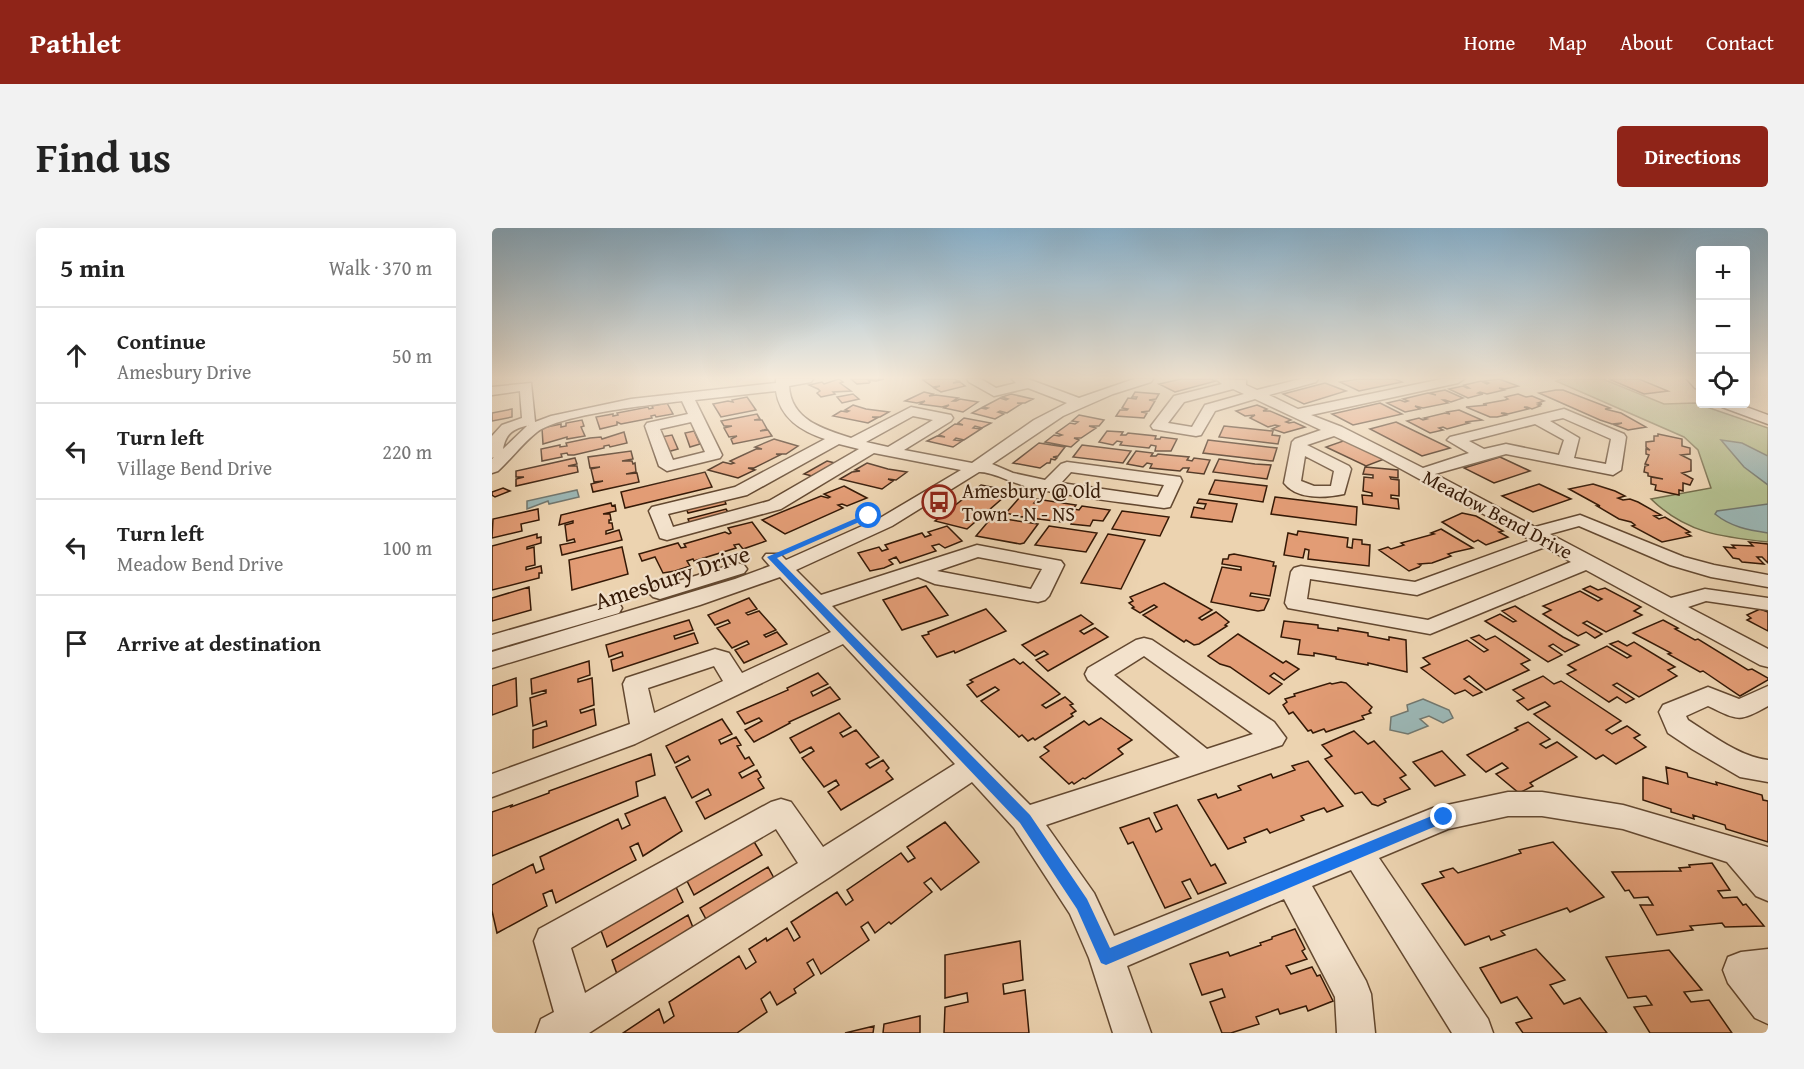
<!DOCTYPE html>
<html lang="en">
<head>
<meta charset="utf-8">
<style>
	:root { --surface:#fff; --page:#f2f2f2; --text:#222; --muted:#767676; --line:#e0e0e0; --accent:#8f2418 }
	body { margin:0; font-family:"Gentium Book Plus",serif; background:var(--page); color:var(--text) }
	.controls { position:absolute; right:18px; top:18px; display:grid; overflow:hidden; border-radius:6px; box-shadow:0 6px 24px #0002 }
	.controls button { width:54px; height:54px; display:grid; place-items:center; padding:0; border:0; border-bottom:2px solid var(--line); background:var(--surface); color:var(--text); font:30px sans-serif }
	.stop { position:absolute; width:18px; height:18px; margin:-14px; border:4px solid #1a73e8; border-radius:50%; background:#fff }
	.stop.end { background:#1a73e8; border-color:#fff; box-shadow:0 2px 6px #0008 }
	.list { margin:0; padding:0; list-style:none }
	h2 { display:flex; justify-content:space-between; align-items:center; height:78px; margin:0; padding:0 24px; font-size:26px }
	h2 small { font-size:20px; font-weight:400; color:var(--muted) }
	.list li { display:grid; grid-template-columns:39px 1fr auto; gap:18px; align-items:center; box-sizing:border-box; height:96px; padding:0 24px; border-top:2px solid var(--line) }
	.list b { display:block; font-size:22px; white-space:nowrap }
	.list p { margin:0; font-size:20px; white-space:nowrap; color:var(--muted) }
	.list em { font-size:20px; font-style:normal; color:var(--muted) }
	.icon { flex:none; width:33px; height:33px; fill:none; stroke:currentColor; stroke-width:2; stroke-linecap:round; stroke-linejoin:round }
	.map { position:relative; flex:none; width:1276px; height:805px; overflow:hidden; border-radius:6px }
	header { display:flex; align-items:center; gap:36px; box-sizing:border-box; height:84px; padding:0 30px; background:var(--accent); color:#fff }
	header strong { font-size:28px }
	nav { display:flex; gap:33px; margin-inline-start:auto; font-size:21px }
	.intro { display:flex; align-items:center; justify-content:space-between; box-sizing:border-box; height:144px; padding:0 36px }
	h1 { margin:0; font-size:42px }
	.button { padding:15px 27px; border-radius:6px; background:var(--accent); color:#fff; font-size:21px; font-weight:700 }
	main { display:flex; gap:36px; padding:0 36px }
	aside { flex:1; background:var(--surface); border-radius:6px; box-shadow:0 6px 24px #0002 }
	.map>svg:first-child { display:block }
	.green { fill:#b3be8e; stroke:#746c4a; stroke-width:1.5 }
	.water { fill:#9bb6b4; stroke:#72776e; stroke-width:1.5 }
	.building { fill:#e29c75; stroke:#351906; stroke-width:1.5 }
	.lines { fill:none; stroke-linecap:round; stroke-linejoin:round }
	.minor-casing { stroke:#634830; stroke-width:3 }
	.minor { fill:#f3e2cc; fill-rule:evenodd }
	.route { fill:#1a73e8 }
	.labels { text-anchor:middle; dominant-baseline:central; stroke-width:4.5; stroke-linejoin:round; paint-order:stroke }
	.far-poi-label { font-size:20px; fill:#351906; stroke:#f3e2cc; text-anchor:start }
	.far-street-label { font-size:20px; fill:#351906; stroke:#f3e2cc }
	.street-label { font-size:24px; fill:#351906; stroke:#f3e2cc }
</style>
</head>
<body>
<header>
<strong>Pathlet</strong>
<nav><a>Home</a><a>Map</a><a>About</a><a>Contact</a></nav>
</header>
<div class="intro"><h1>Find us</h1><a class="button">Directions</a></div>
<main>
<aside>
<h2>5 min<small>Walk · 370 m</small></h2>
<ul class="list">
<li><svg class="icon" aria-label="ahead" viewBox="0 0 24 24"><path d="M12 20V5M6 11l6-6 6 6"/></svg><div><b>Continue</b><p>Amesbury Drive</p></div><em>50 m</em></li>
<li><svg class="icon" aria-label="left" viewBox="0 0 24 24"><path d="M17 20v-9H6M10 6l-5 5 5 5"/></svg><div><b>Turn left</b><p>Village Bend Drive</p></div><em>220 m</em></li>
<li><svg class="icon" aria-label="left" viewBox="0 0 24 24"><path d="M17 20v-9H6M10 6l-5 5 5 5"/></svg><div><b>Turn left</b><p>Meadow Bend Drive</p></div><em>100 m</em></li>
<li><svg class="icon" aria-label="arrive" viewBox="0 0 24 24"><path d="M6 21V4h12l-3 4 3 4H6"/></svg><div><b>Arrive at destination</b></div></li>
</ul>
</aside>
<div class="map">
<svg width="1276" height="805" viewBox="0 0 1276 805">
	<rect width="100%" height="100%" fill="#ecd3b0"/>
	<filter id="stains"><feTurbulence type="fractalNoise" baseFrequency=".00333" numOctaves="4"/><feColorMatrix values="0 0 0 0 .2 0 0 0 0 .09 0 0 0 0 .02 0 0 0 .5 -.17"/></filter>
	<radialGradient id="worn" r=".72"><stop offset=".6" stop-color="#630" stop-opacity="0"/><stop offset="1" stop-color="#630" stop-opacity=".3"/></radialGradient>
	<path class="green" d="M1069 151H1111L1172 176 1203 175 1276 200V314C1229 309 1194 305 1159 271L1219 260 1206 222 1192 209 1064 153Z"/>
	<path class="water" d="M1229 212 1250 215 1276 228V257L1252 239Z
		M85 262 87 269 57 276 56 273 35 281V273Z
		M1276 276V305C1256 302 1239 299 1223 286L1225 283Z
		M931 471 957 482 961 490 951 495 937 488 928 491 936 498 916 506 898 502 899 489 916 483 915 477Z"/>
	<path class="building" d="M347 151 351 154 348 155 359 163 341 164 343 166 329 169 325 165 328 163 326 161 317 157 330 154 332 156Z
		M359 151H392L384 153 376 152 378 154 377 155 365 156Z
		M438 151H462L467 153 461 155 468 154 473 158 449 164 442 160 448 158 441 159 431 152Z
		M689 151H718L724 153 683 164 667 156Z
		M866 151H903L910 154 867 163 848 154Z
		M1007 151 1026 158 1013 161 1007 160 1012 162 995 166 988 164 986 165 991 166 976 170 957 161 971 158 975 160H977L972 157 989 153 995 156 997 155 992 153Z
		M1117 151H1147L1176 163 1152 166Z
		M833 155 854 163 812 176 791 166Z
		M953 162 971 170 959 174 953 172H951L956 175 931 180 923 178 928 181 913 184 895 175 908 172 913 174 916 173 911 171 936 165 944 167 938 165Z
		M1064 162H1071L1118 180 1113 181 1129 185 1154 199 1136 202 1123 197 1130 195 1120 196 1108 192 1047 165Z
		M432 164 441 166 437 168 444 167 466 170 461 173H464L468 171 486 174 471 184 452 180 457 177 450 179 428 176 433 173 425 175 413 173Z
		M643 164 667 166 664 171 657 172 663 173 657 183 649 184 655 185 652 190 624 188 628 182H635L636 181 630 180 636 170 644 171 645 169H640Z
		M361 166 367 171 350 175 345 169Z
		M519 166 541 171 533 175H525L529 176 515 185 508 183 506 184 512 186 503 191 480 185 489 180 494 181 496 180 491 179 508 170 514 172 516 171 510 169Z
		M1026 166 1034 169 1040 168 1052 173 1046 175 1050 176 1046 177 1048 178 1040 181 1035 179H1032L1036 181 1016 186 1012 185H1009L1014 187 1005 189H998L974 179 995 177 991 176 1013 172 1016 171 1013 169Z
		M255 169 264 182 229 189 221 176 236 173 241 174 240 172Z
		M175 175 181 186 164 189 163 187 159 188 160 190 129 196 125 194V197L108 201 104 189 121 186V188L126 187 125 185 156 179 157 181 161 180 160 178Z
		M888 175 910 186 861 197 840 186Z
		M361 177 374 181 397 184 388 189H380L385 190 376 195 341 188 349 183 355 184 357 183 353 182Z
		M765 177 775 181 771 183H778L799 192 794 194 797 195 802 194 813 199 792 205 780 201 787 198 783 197 776 199 758 190 763 187 753 188 744 183Z
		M20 181V189L0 193V185Z
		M967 182 990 192 973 194 977 195 955 201 951 199 947 200 951 202 938 205 915 193 927 190 931 192 935 191 932 190 953 185 958 186 955 184Z
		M265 186 268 191 262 192H270L275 201 268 203 276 202 280 208 241 216 239 211 245 208 237 209 232 200 240 198H232L229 193Z
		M587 187 612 192 607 198H597L604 200 589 210H582L587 212 579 219 553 214 562 207 567 208 570 207 564 205 578 195 583 196 586 194 580 193Z
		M472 190 499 195 490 200 483 198 481 200 489 201 472 212 464 210 462 212 470 213 461 219 435 213 445 208 453 209 447 207 463 196 471 197 466 195Z
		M90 192 92 198 89 199 93 208 75 211V209L51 216 50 200 69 196V199L74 198V195Z
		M904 194 958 220 930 228 878 201Z
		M732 198 781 203 780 207 788 208 786 216 727 209Z
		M202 203 208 216 198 219 193 205Z
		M615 203 631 204 629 207H634L636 205 664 208 663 211H668L669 209 685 211 679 223H663L664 218 659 217 657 220 628 217 630 214 625 213 621 217 607 214Z
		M132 204 135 215 118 219 117 217 112 218V220L82 227H76L75 225 69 226 70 229 50 233 49 221 68 217V219L75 218 74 215 98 210 109 209 110 211Z
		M1166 206 1190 211V218L1198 220V226L1189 227 1199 232V243L1190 245 1201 251 1198 257 1191 255V263L1187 262V267L1163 262 1164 257 1159 256V249L1171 251 1156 248V245L1152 244 1153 238 1157 237 1153 236 1157 227 1154 226V221L1158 222 1154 219V214L1162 213V208H1166Z
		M180 207 186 221 175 224 169 209Z
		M282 211 306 218 294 226H284L288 227 262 240H256L263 242 246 250 216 242 231 234 239 236 242 235 238 233 264 221H270L263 219Z
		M716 212 785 220 781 233 711 225Z
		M854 212 895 230 874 238 834 219Z
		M547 215 573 219 566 228 561 229 565 230 563 232 559 231 558 235H555L548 240 521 235Z
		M590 217 639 223 631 235 581 229Z
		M139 223 141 231 130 233H140L141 236 143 235 144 244 134 246 145 245 147 254 101 264 99 256 111 253 102 254 99 241 108 239 98 240 96 229Z
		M644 223 661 225 659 228H664L666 226 697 229 695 232 700 233 702 230 718 232 712 246 695 244 697 240H691L688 243 658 240 660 236 655 235 651 239 635 236Z
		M1008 229 1038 243 1002 255 972 240Z
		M83 230 85 236 76 238H85L86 244 24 258V251L32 249H24V243Z
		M727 231 763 236 779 237 775 251 721 244Z
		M335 233 343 235 320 248 312 246Z
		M375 235 396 241 415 244 404 252 396 251 401 253 390 261 348 251 360 244 368 243 363 242Z
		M873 239 906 242V250L898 249 899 251 907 252V268L899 267V270L906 271 907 281 871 276 870 267 880 268V265L871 263 872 249 881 250V247L871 246Z
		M213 244 220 259 133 280 129 264Z
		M723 252 775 258 771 274 717 266Z
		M1047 256 1079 271 1041 284 1010 268Z
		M1101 256 1123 263 1133 268 1126 270 1131 272 1138 271 1146 274 1169 287 1162 288 1167 291 1173 289 1198 304 1194 305 1199 308 1170 314 1140 298 1143 297 1139 294 1127 291 1105 278H1108L1077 261Z
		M489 257 519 263 475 301 443 293Z
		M352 258 375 270 355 278 350 276 346 277 351 280 293 306 270 292 329 268 336 270 338 269 332 266Z
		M11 260 18 263 3 269 0 267V264Z
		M528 269 546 271 542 275 548 276 551 272 584 277 581 281 587 282 590 278 618 282 611 293 601 292 598 298 579 296 580 292H576L570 294 539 290 537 287 530 289 514 285Z
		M783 269 865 279 864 297 779 286Z
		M232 271 234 276 196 285 194 280Z
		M707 271 745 276 740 294 699 289 702 279 712 281 714 276 705 275Z
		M119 275 120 278 123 277 124 283 111 286H118L119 292H117V295H120L121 301 114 303V306L127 302 130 312 70 327 68 317 83 314 82 311 75 313 73 297 81 295V293L67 297 69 287Z
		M46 281 47 292 29 296 30 303 0 310 1 291Z
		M234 281 237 286 198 296 196 291Z
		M630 283 677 289 668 308 620 301Z
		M970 285 984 288 1011 303 1007 304 1016 309 994 317 986 312 982 314 950 294Z
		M500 289 546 296 532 315 528 316 484 308Z
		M260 294 274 313 251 321 247 316 242 317 244 320 202 333 201 331 195 333 198 338 183 343 171 345 163 329 150 333 147 326 186 315 189 320 194 319 192 316 233 304 237 306 239 305 236 300Z
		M455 298 470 313 453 320 447 316 440 318 444 323 408 335 404 329 397 332 401 336 392 340 378 343 366 325 387 319 390 323 396 321 393 317 430 305 433 309 439 307 436 304Z
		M557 298 605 305 594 324 543 317Z
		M949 301 981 320 963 324 956 326 959 328 940 335 927 336 929 337 927 339 917 343 887 322 896 319 899 321 912 317 909 315 942 306 939 305Z
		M806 303 856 310 855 319 860 320 861 311 870 312V316L878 317 877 338 816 331 817 322 813 321 811 330 792 327 796 305 805 307Z
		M45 306V310L49 309V315L35 319V321L42 319 43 337 34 339V342L49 338 50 345H47V350L0 362V318Z
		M616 306 653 312 629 361 589 355Z
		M1257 314 1276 316V335L1270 329H1265L1272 336 1250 334 1247 331 1241 330 1232 319 1243 320 1240 317 1261 318Z
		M130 319 136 346 80 362 77 332Z
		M742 326 782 334 781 338H784L778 368 759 365 758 368 777 371 772 382 766 383 719 374 730 339 749 342V339L730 336 731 331H736L737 327Z
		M672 355 720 382 707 390 710 392 724 384 737 394 733 397 735 398 707 416 702 417 694 412 692 414 651 387 665 379 662 377 648 385 640 380 642 379 637 375 641 373 638 369Z
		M434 358 456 387 410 402 391 372Z
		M1098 358 1106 362 1113 360 1149 379 1142 383 1150 387 1114 404 1095 393 1091 395 1110 406 1103 410 1094 404 1086 408 1051 386 1059 382 1051 378 1088 363 1106 373 1110 371 1091 361Z
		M37 359 39 382 0 393V370Z
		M257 370 265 381 254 385 256 387 267 383 284 402 272 407 274 409 285 404 295 416 252 435 243 422 257 416 255 413 240 420 225 400 238 395 236 392 223 397 216 387Z
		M1023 378 1071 409 1087 417 1073 424 1061 416 1057 418 1070 427 1056 434 993 393 1008 386 1021 394 1024 393 1010 383Z
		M494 381 514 403 463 425 462 423 445 429 430 408 437 406 436 404Z
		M1268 381 1276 384V403L1255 392 1259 390 1255 387Z
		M589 387 601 396 588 403 592 406 603 400 616 409 556 443 544 432 556 426 552 423 543 428 530 417Z
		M197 392 201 402 182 408 183 411 202 405 206 415 121 443 119 432 131 428 130 424 117 429 114 417Z
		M1171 392 1186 400 1183 401 1203 412 1206 411 1256 442 1260 441 1276 450V452L1248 468 1211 443 1208 444 1176 426 1179 425 1141 405Z
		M792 393 826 397V400L846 403V400L876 405V408L897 412V409L914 412 915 444 876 435V437L844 431V429L822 425V428L806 426 808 412 789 409Z
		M746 406 791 435 794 433 807 441 792 452 782 445 778 448 790 456 777 466 738 439 728 436 716 428Z
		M987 407 994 412 1003 408 1038 432 1029 436 1037 442 994 462 977 448 972 451 990 464 981 468 973 462 963 466 929 440 938 436 931 430 975 412 992 424 996 422 979 410Z
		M1126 413 1135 418 1142 414 1183 439 1176 442 1185 448 1147 469 1125 455 1121 457 1142 471 1134 475 1125 469 1117 474 1075 446 1084 442 1076 437 1115 418 1135 430 1139 428 1118 416Z
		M522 431 528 436 531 434 568 466 550 477 554 480 573 469 581 476 578 477 584 483 579 486 581 488 543 512 541 510 536 513 530 507 527 509 489 473 507 462 503 459 485 469 475 457 481 454 478 452Z
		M97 433 98 447 86 451V454L100 450 102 477 88 482 89 485 102 481 104 497 41 520V502L55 498 54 493 41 498 38 470 54 465V462L40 466 39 451Z
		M326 445 336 456 319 464 321 468 338 459 348 471 297 494 298 495 262 514 253 502 270 493 267 490 253 496 245 484 296 462 295 460Z
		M1051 448 1062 456 1069 453 1129 493 1114 502 1120 506 1135 498 1148 507 1142 510 1154 519 1124 536 1111 527 1104 531 1042 486 1058 478 1053 474 1036 482 1025 473 1032 470 1021 462Z
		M24 450 25 478 0 487V458Z
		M849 454 854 455 880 479 877 483 879 485 870 488 872 491 834 504 832 501 821 505 819 502 816 503 801 484 797 486 791 477 795 474 793 471 803 468 802 466 838 455 840 456Z
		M347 485 359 499 348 505 351 509 364 502 387 529 374 536 378 540 391 532 397 540 394 543 401 551 349 582 336 564 347 557 344 552 332 559 310 530 322 523 319 519 308 525 298 510Z
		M609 490 640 512 626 521 631 526 593 551 591 550 582 556 580 554 577 556 548 529 557 523 552 519 592 493 597 497Z
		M230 491 240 506 227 512 229 516 244 509 249 517 245 518 253 531 257 529 262 537 247 545 250 550 265 542 269 549 266 551 272 560 213 591 204 574 219 567 216 561 200 570 184 539 198 532 196 528 183 535 174 518Z
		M1036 494 1058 511 1048 516 1054 520 1065 514 1085 529 1038 555 1041 558 1027 565 1004 546 1016 540 1010 535 994 544 975 527 1026 502 1023 500Z
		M862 503 876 516 882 513 914 547 908 550 918 561 892 571 894 574 886 578 880 576 870 564 863 566 833 531 840 528 830 517Z
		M950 523 973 547 943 558 921 534Z
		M159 526 163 547 144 554 146 568 0 628V584L20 577 19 579 57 565V563Z
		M816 533 851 578 835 584 832 580 809 588 812 592 778 605 775 601 752 610 754 614 736 621 706 572 724 566 726 570 749 562 746 558 779 546 781 550 803 542 800 538Z
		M1174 539 1195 545 1196 549 1225 557 1224 554 1270 567 1271 572 1276 573V614L1234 601 1233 597 1201 587 1202 591 1179 584V581L1151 572V549L1176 556Z
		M173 569 190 603 151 628 146 615 138 619 144 632 64 675 60 662 51 666 55 678 5 705 0 683V657L41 636 44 645 52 641 48 629 126 591 130 601 138 597 133 586Z
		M685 577 719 638 723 636 734 655 706 666 698 651 690 654 699 670 673 680 641 614 636 616 628 600 657 590 664 604 670 601 662 585Z
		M453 594 487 634 449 662 439 650 432 655 440 664 399 696 397 694 383 705 376 694 369 699 377 712 329 746 321 731 315 735 322 747 302 761 304 765 285 777 278 764 269 771 275 784 245 805H131L167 781 172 795 182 788 177 774 247 728 254 741 264 734 257 721 274 710 275 713 295 700 302 713 308 709 299 694 345 664 354 677 361 672 355 662 409 625 416 634 423 630 415 619Z
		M261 612 270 627 202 667 194 651Z
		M1061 614 1112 669 1078 684 1075 680 1009 703 1013 707 999 712 997 708 973 717 930 656 952 649 948 644 961 640 966 645 1029 625 1027 622Z
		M1220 635 1238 662 1226 663 1231 670 1245 669 1251 677 1254 676 1272 698 1233 699 1230 695 1198 698 1201 702 1165 707 1148 677H1161L1156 669 1142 670 1137 662 1133 663 1120 644 1189 643 1187 640 1198 639 1197 637Z
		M276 639 283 652 215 693 208 680Z
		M183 657 191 674 115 719 108 700Z
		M196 687 202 702 126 749 120 732Z
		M803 701 813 721 810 723 815 731 794 738 799 746 820 739 825 748 828 747 841 773 816 783 814 778 788 786 786 781 764 789 767 796 739 805H730L718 774 733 769 730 761 710 767 698 736 736 724 738 728 769 717 768 715 780 711V709Z
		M528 713 531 752 511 756 512 766 533 762 537 805H452L453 779 476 774 475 765 453 770V727Z
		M1044 721 1073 752 1058 757 1072 776 1088 770 1115 805H1031L1024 795 1040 790 1025 769 1009 775 988 740Z
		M1177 722 1210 762 1192 764 1199 774 1217 772 1240 805H1158L1142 779 1160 777 1154 768 1136 770 1114 729Z
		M428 788V805H391L392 796Z
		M382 798 381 805H353Z"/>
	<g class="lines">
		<defs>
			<path id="minor" d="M284 151H321L319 154 297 158C299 192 331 201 359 210L419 179 459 187 461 190 459 193 412 222 480 235 542 192 575 175 536 160 502 168 477 154 475 151H489L504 160 524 155 520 151H536L587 170 642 151H661L659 154 621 166 571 188 500 236 521 245 553 252 569 236 575 234 688 249 690 253 678 279 672 280C628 274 583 269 540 260 524 257 500 243 487 244L400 298 304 342 329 367 485 317 569 333 572 337 557 368 553 372 546 374 443 356 426 349 340 378 538 577 688 529 596 452 593 446 596 440 644 412 652 410 660 412 782 494 794 510 790 517 554 597 602 665 622 708 941 580 1016 564H1050L1131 577 1276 619V673L1264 668 1235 634 1131 601 1050 588H1016L956 601 887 630 996 791 1001 805H960L859 642 820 658 874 753 879 766 883 805H845L843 769 792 671 635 738 659 805H621L597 730 578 686 522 600 480 554 338 649 97 805H44L49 791 62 784 42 713 47 701 279 574 289 571 299 574 331 619 463 536 351 416 143 516 0 569V546L138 496 131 456 134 450 223 421 237 425 250 445 339 404 288 349 208 377 0 440V424L243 351 278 338 271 330 274 326H288L294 332 388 290 469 242 382 225 289 281 175 312 168 310 157 283 160 279 243 259 333 211C309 203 288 190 284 163L203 172 230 227 228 230 175 243 167 238 153 198 155 195 196 186 190 173C159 177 69 186 45 204 31 215 19 231 6 243L0 245V231L2 229 0 230V208L10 197 30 190 28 163 0 167V159L39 155 43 194 59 188 139 171 284 155ZM421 188 441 192 396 219 374 214ZM199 194 213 224 181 232 168 201ZM37 197H36L11 221C14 205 21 201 37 197ZM347 216 367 221 277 273 181 299 176 286 255 267ZM579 244 672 257 666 269 569 255ZM486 329 550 341 539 361 445 343ZM652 428 761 506 715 521 622 447ZM222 438 231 453 162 485 156 460ZM284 601 306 635 93 765 79 720Z
				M724 151 754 152V157L765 162 808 151H826L824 154 777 167 806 181 950 151H972L966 155 819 187 850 199 931 240 977 225 955 212 958 209 1072 181 1132 206 1134 209 1129 242 1121 247 1014 226 943 246 1043 299 1088 287 1192 329 1222 337 1276 347V359L1219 349 1178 337 1087 298 1058 306 1179 370 1213 361 1276 370V382L1214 373 1196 379 1276 421V439L1268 437 1094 342 938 406 796 380 793 375 799 344 802 340 809 338 923 354 1039 312 889 230 842 208 815 217 857 238 859 241 852 266C833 270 805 272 792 255L800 214 803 211 829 202 763 171 723 183 709 207 704 208 661 201 659 198 682 168 730 156ZM741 161 752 166 713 177 700 199 676 195 692 174ZM1071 190 1119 211 1114 236 1082 230 1087 210 1058 193ZM1043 196 1072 212 1067 227 1014 216 992 221 977 213ZM813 228 842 243 839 258H822L809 253ZM1053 319 1079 334 936 392 815 371 818 351 925 367Z
				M1195 151H1208V161L1203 160Z
				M1228 176H1246L1276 187V196L1230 179Z
				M245 335 252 337 255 341 252 345 168 371 161 369 157 365 161 361Z
				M119 373 127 375 130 380 127 385 0 422V407Z
				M1276 458V478C1246 495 1246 492 1216 478L1194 488 1196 492C1220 507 1248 529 1276 532V554L1248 549 1200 521 1176 505 1167 484 1171 477 1216 459 1247 471Z
				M1276 721V796L1263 790 1236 755 1231 742 1236 729 1249 724Z"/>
		</defs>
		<use href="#minor" class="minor-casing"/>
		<use href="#minor" class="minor"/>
	</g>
	<linearGradient id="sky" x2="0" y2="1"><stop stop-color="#89b5d3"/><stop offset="0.57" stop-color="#f6ebdb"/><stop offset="1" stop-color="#f6ebdb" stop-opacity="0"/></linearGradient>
	<rect width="1276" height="263" fill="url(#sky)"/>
	<path class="route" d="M374 286 381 288 285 330 538 587 595 671 618 720 947 585H956L958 589 956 593 614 737 609 735 585 681 528 595 275 329Z"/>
	<defs>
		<symbol id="bus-ring" viewBox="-11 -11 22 22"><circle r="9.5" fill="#f3e2cc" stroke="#8f2418" stroke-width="1.5"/><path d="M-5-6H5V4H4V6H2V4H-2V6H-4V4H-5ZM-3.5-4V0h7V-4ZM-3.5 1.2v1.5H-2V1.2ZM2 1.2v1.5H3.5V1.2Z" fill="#8f2418"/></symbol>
	</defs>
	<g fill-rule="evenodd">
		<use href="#bus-ring" x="428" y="255" width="38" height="38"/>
	</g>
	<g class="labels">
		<g class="far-poi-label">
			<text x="470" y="262">Amesbury @ Old<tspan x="470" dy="23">Town - N - NS</tspan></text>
		</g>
		<g class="far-street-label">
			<text transform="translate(1006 286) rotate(28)">Meadow Bend Drive</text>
		</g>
		<g class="street-label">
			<text transform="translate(180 349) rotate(-18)">Amesbury Drive</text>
		</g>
	</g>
	<rect width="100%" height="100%" filter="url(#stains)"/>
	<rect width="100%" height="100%" fill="url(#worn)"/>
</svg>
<div class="controls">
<button>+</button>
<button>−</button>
<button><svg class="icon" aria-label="locate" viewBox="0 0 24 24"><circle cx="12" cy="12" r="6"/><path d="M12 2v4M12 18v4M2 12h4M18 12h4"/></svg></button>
</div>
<div class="stop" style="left:377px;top:288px"></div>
<div class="stop end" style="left:952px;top:589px"></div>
</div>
</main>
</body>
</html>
